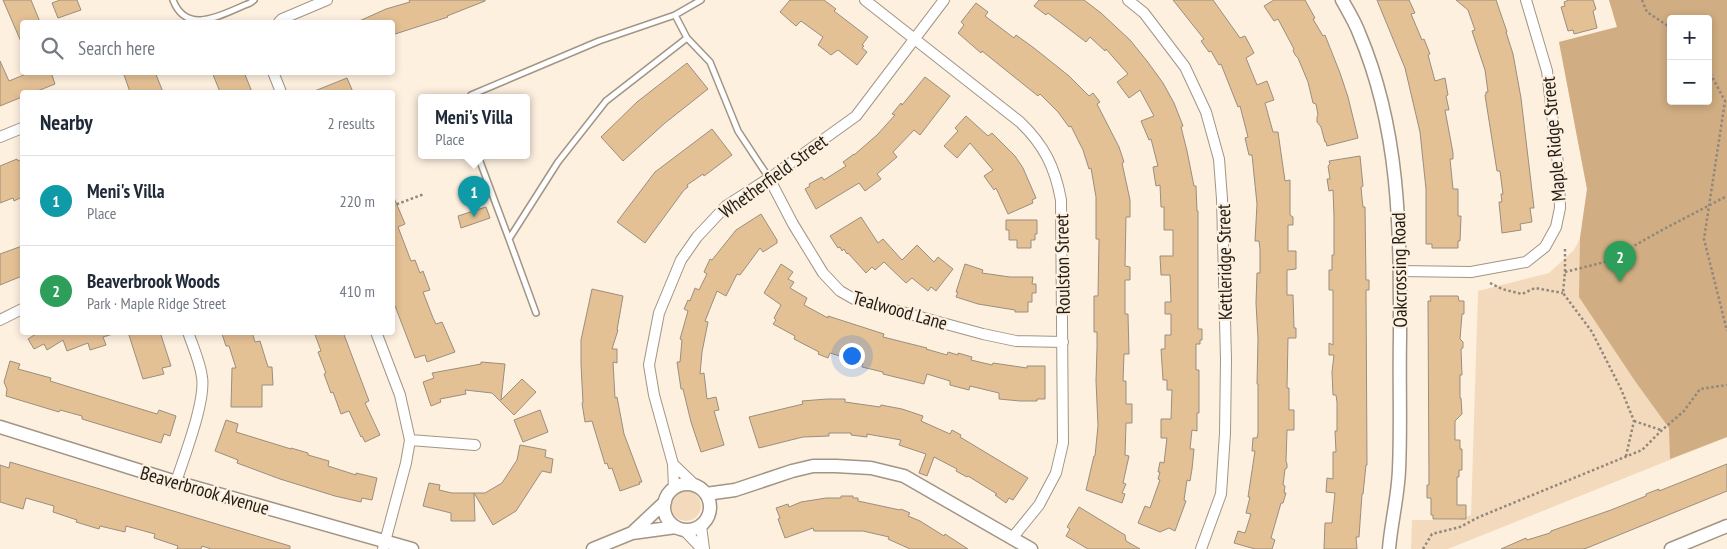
<!DOCTYPE html>
<html lang="en">
<head>
<meta charset="utf-8">
<style>
	:root { --surface:#fff; --page:#f2f2f3; --text:#1f2937; --muted:#747a83; --line:#e0e1e3; --accent:#1f6475 }
	body { margin:0; font-family:"PT Sans Narrow",sans-serif; background:var(--page); color:var(--text) }
	.controls { position:absolute; right:15px; top:15px; display:grid; overflow:hidden; border-radius:5px; box-shadow:0 2px 8px #0003 }
	.controls button { width:45px; height:45px; display:grid; place-items:center; padding:0; border:0; border-bottom:1px solid var(--line); background:var(--surface); color:var(--text); font:25px sans-serif }
	.you { position:absolute; left:851px; top:355px; width:18px; height:18px; margin:-12px; border:4px solid #fff; border-radius:50%; background:#1a73e8; box-shadow:0 0 0 8px #1a73e833 }
	.badge { display:grid; place-items:center; width:32px; height:32px; border-radius:50%; background:var(--accent); color:#fff; font-size:16px; font-weight:700 }
	.pin { position:absolute; translate:-50% -41px; filter:drop-shadow(0 1px 2px #0008) }
	.pin::after { content:''; position:absolute; top:26px; width:18px; height:15px; background:inherit; clip-path:polygon(0 0,100% 0,50% 100%) }
	.popup { position:absolute; left:418px; top:94px; width:112px; height:65px; box-sizing:border-box; display:grid; place-content:center; border-radius:5px; background:var(--surface); filter:drop-shadow(0 1px 4px #0005); font-size:16px; white-space:nowrap; color:var(--muted) }
	.popup b { font-size:19px; color:var(--text) }
	.popup::after { content:''; position:absolute; left:50%; top:100%; margin-left:-10px; border:10px solid transparent; border-top-color:var(--surface) }
	.list { margin:0; padding:0; list-style:none }
	h2 { display:flex; justify-content:space-between; align-items:center; height:65px; margin:0; padding:0 20px; font-size:21px }
	h2 small { font-size:16px; font-weight:400; color:var(--muted) }
	.list li { display:grid; grid-template-columns:32px 1fr auto; gap:15px; align-items:center; box-sizing:border-box; height:90px; padding:0 20px; border-top:1px solid var(--line) }
	.list b { display:block; font-size:19px; white-space:nowrap }
	.list p { margin:0; font-size:16px; white-space:nowrap; color:var(--muted) }
	.list em { font-size:16px; font-style:normal; color:var(--muted) }
	.icon { flex:none; width:28px; height:28px; fill:none; stroke:currentColor; stroke-width:2; stroke-linecap:round; stroke-linejoin:round }
	.map { position:relative; flex:none; width:1727px; height:549px; overflow:hidden }
	.search { position:absolute; background:var(--surface); box-shadow:0 2px 8px #0003; left:20px; top:20px; width:375px; height:55px; display:flex; align-items:center; gap:12px; box-sizing:border-box; padding:0 18px; border-radius:5px; color:var(--muted); font-size:19px }
	.panel { position:absolute; background:var(--surface); box-shadow:0 2px 8px #0003; left:20px; top:90px; width:375px; height:245px; border-radius:5px }
	.map>svg:first-child { display:block }
	.green { fill:#f4dabd; fill-rule:evenodd }
	.forest { fill:#d0ad82; fill-rule:evenodd }
	.building { fill:#e4c095; stroke:#9b8e7f }
	.lines { fill:none; stroke-linecap:round; stroke-linejoin:round }
	.service-casing { stroke:#a29585; stroke-width:8 }
	.minor-casing { stroke:#a29585; stroke-width:12 }
	.tertiary-casing { stroke:#a29585; stroke-width:15 }
	.path { stroke:#91877c; stroke-width:2.5; stroke-dasharray:2.5 2.5; stroke-linecap:butt }
	.service { stroke:#fff; stroke-width:5 }
	.minor { stroke:#fff; stroke-width:10 }
	.tertiary { stroke:#fff; stroke-width:12 }
	.labels { text-anchor:middle; dominant-baseline:central; stroke-width:4.5; stroke-linejoin:round; paint-order:stroke }
	.street-label { font-size:19px; fill:#211c16; stroke:#fef0df }
</style>
</head>
<body>
<div class="map">
<svg width="1727" height="549" viewBox="0 0 1727 549">
	<rect width="100%" height="100%" fill="#fef0df"/>
	<path class="green" d="M1609 0H1727V437L1448 549H1411L1412 520H1456L1471 515 1478 291 1549 273 1574 250 1580 238 1587 189 1559 42 1617 27ZM1671 19H1708V101H1671Z
		M671 506a15 15 0 1 1 30 0a15 15 0 1 1-30 0Z"/>
	<path class="forest" d="M1609 0H1727V437L1670 459 1669 428 1635 381 1579 297 1580 238 1587 189 1559 42 1617 27ZM1671 19H1708V101H1671Z"/>
	<path class="building" d="M3 0H31L40 22H22V44Z
		M60 0H77L81 10 58 18 52 3Z
		M409 0H485V1L447 16 448 17 392 35V22H357L386 9 410 2Z
		M790 0H824L836 9 834 11 868 37 862 45 864 46 862 48 867 52 857 65 838 50 831 55 818 45 823 37 801 21 796 26 780 12Z
		M1039 0H1084L1101 13 1130 40 1147 61 1163 83 1174 103 1183 126 1181 127 1187 151 1194 186H1196L1197 211H1198V329H1202V340H1200V344H1196V370H1199V413H1197V431L1192 430 1190 449H1194L1192 469 1190 481 1187 480 1184 500 1186 501 1175 531 1169 528 1160 532 1138 523 1145 506 1150 508 1160 480 1158 479 1160 472H1158L1160 462 1164 463 1167 438H1161V419H1171L1172 390H1167V380H1163L1161 349H1165V335H1171V314H1165V302H1171L1170 275H1161L1160 256H1173V230H1164V207H1161L1160 185 1156 186 1153 167 1158 166 1151 139 1149 140 1141 121 1154 116 1140 90 1129 98 1117 82 1128 74 1106 49 1105 51 1090 37 1086 42 1048 13 1046 15 1034 6Z
		M1173 0H1213L1240 38 1245 36 1254 53 1246 58 1257 85 1267 81 1274 100 1265 103 1273 132H1278L1285 181 1290 180V215L1293 217V225H1288V251H1296V269L1287 270V295H1293L1294 328H1296V338H1288L1287 388H1289V410H1294V430H1287L1286 461 1287 464V468L1285 469 1283 485 1285 486 1284 493H1286L1283 503H1281L1271 538 1275 540 1272 549H1255L1234 543 1238 531 1245 533 1251 514 1246 513 1250 497H1248L1255 451H1252L1253 438H1257L1258 433V384H1257L1258 339 1256 303 1257 273H1260V249L1259 241H1255L1257 204 1252 155H1249L1245 138 1248 137 1240 106 1238 107 1221 64 1219 65 1211 51 1209 52 1201 41 1204 39Z
		M1274 0H1305L1315 18 1313 19 1323 36 1325 35 1340 73 1348 97 1358 138 1327 146 1326 142H1325L1321 127 1317 122V117L1318 115 1316 104 1313 103 1308 82 1298 58 1296 56 1293 51 1294 49 1278 19 1274 21 1264 6Z
		M1377 0H1409L1415 13 1411 14 1422 40 1424 39 1430 54 1428 55 1435 81 1445 78 1448 95 1446 96 1449 110H1445L1453 153V159H1450L1453 189H1458V216H1461L1460 241H1458V248H1432V244H1426V189L1420 132 1405 68Z
		M1456 0H1496L1507 32H1506L1513 54 1521 98 1534 208H1530L1532 222 1520 224 1521 230 1502 233 1499 202H1502L1501 194H1503L1500 171H1497L1485 95H1486V92H1488L1485 70 1472 31 1475 30 1468 10Z
		M1569 0H1593L1596 9 1593 11 1597 28 1574 34 1573 30 1568 31 1561 7 1565 6 1564 2Z
		M976 3 988 12 985 16 1014 38 1016 35 1034 48 1069 76 1089 96 1093 93 1100 102 1097 104 1119 147 1124 162 1122 163 1130 200V217H1126L1125 266 1130 267V280H1125V314H1128L1129 354H1124L1123 381H1126V404H1132V423H1126L1125 455 1129 456 1123 483 1126 484 1122 493 1125 494 1122 503 1086 490 1094 456H1095L1098 426 1096 381 1097 348V332H1094V296H1098L1099 239H1096V197L1091 168 1089 169 1083 150 1071 126 1069 127 1058 112 1040 94 1038 96 982 51 981 53 958 33 964 25 961 22Z
		M0 61 9 81 31 72H51L55 84 35 92H22V97L0 106Z
		M687 63 708 89 665 123 623 161 601 137 637 102Z
		M123 72H155L163 92H130Z
		M212 72H244L252 92H220Z
		M925 77 950 96 920 135 914 130 893 152 897 157 877 174 881 179 865 191 859 183 816 209 805 189 810 186 809 184 822 177 824 180 846 166 843 162 854 154V155L877 135 895 115 892 114 901 103 902 105Z
		M347 78 353 92H312Z
		M966 116 988 136 992 133 1015 156 1023 168 1036 198 1032 200 1033 203 1008 214 996 188 994 190 984 176 993 170 970 143 957 158 944 146 958 131 955 128Z
		M712 129 732 155 704 176 703 174 687 185 688 187 684 190 645 243 617 222 655 172Z
		M1360 156 1363 186 1361 187 1362 198 1363 207H1365L1366 280H1369V290H1366L1367 465H1366L1363 494H1362L1359 537H1356L1357 549H1324L1325 523H1332L1335 493 1326 492 1327 478 1333 479V452H1336L1335 431H1337V402L1336 395H1333L1332 372 1334 355H1329V343L1333 345V290H1329V270H1332V255H1334V216L1333 190 1329 191 1327 179H1330L1328 166 1330 164 1329 161Z
		M17 159 18 161 22 159V197L14 201 13 198 0 203V166Z
		M392 193 405 224 398 227 411 261 415 260 420 273 423 271 430 290 423 292 433 318 436 324 442 322 455 352 427 362 425 355 415 358 392 298Z
		M486 207 490 218 461 228 458 216Z
		M761 214 777 240V243L763 252 760 248 740 275 737 274 726 296 717 291 705 321 708 322 702 352 700 374 704 373 707 399 716 397 719 410 714 411 724 445 701 452 691 422 683 389H681L677 362H680L682 340 680 339 688 311 684 309 688 300 690 301 695 288 699 290 707 274 704 272 710 259 712 260 736 230Z
		M861 217 878 243 883 239 902 260 917 245 934 262 938 257 953 269 936 291 931 287 928 291 912 278 906 283 884 262 875 270 872 267 866 273 848 253 847 254 844 249 842 251 840 247 838 248 830 236Z
		M1006 220H1037V234H1035V240H1031V248H1017V240H1009V230H1006Z
		M22 246V276L0 285V254Z
		M781 264 793 272 788 279 794 282 790 288 807 298 804 305 828 318V316L884 334 883 337 927 348 926 349 947 355 948 352 958 355V353L972 357 971 360 992 365 993 363 1027 368V366H1045V399H1037V401H1020L999 399V393L970 386 969 390 950 385V381L927 374 924 384 883 374V372L862 367 863 363 830 353 828 358 818 354 819 352 794 339 795 336 773 324 776 320 774 318 781 305 764 293Z
		M965 264 983 270 982 273 1010 277H1033L1032 284H1036V293H1032V302H1028V312H1015V310L978 304 956 297 958 292H956Z
		M592 289 623 296 617 330H618L612 349H617V363L613 362 615 398 617 397 624 434 642 482H639L640 484 620 491 612 468 609 469 607 463 605 464 592 421 585 422 582 403H583L581 364V340Z
		M1430 296H1458L1459 301H1464V314H1462L1460 339 1463 342V348L1461 349 1462 375H1460V398H1461L1462 414 1455 421V440H1460V449H1462V470H1459V477H1457V505H1466V519H1433V515H1431V498H1427V485H1429L1428 301H1431Z
		M39 332H113V334L103 337 106 345 90 350 88 343 67 351 63 340 47 350 44 344 34 349 28 339Z
		M128 332H160L171 366 162 368 164 374 143 379Z
		M228 332H252L255 342 260 341 268 367H272L273 385H262V407H231L232 368H236L229 346H226L222 334Z
		M314 332H343L369 401 365 403 380 435 365 442 362 436 361 437 349 411 341 414 333 392 331 393 324 374 326 373 318 352 321 351Z
		M10 361 20 364 18 369 51 378 50 381 157 414 159 410 176 416 170 436 164 434 161 443 82 419V416L60 410 59 412 6 396 7 389 4 382Z
		M481 362 505 364 501 400 522 379 536 392 514 415 492 393 465 390 466 394 440 399 441 402 431 406 423 382 434 378 432 373 481 364Z
		M827 399H845V402L880 407 881 405 902 409 923 416 921 421 950 434 952 430 961 435 960 437 1028 478 1013 500 1009 498 1006 503 995 495 997 494 968 476 967 477 956 471 957 469 934 457 927 476 919 473 926 454 899 445 901 440 867 434V437L851 435V433H829V436L803 437 759 448 749 417 803 404 802 401Z
		M540 410 548 432 523 442 514 420Z
		M226 420 238 424 236 432 291 449V448L308 453V455L329 461 328 466 356 475V473L377 478 372 500 362 498 361 502 335 496 280 479 237 463 238 460 215 451Z
		M520 445 546 450 545 457 553 459 551 473 542 471 516 511 493 525 474 493H485L502 483 517 460Z
		M10 462 290 546V549H211L202 546 201 549H177L178 546 154 538 155 534 126 526 125 532 100 526 99 529 76 522 77 520 53 512 54 506 26 498 23 509 0 502V465L9 468Z
		M1727 464V491L1587 548 1583 549H1501L1526 538 1527 540 1550 533 1551 531 1611 510 1646 496V494L1659 489V491Z
		M429 483 440 485 439 490 452 493H474L475 521H451V513L423 506Z
		M841 496H853V498H858V501L900 510 901 509 910 513 908 516 920 521 944 536 945 534 968 549H910L888 539 889 537 863 531H814L813 528 785 538 778 519 780 518 776 508 788 504 789 507 801 502 826 498H841Z
		M1079 507 1125 535 1126 541 1140 549H1088L1066 536 1070 529 1067 527Z"/>
	<g class="lines">
		<defs>
			<path id="service" d="M173 0C187 37 224 13 250 3L254 0
				M675 15 687 38
				M469 98 471 95 599 41 675 15 701 0
				M478 156 509 239 558 162 606 101 687 38 710 62 738 131 769 178
				M509 239 536 313"/>
			<path id="minor" d="M865 0 1020 122C1044 145 1055 167 1061 200L1063 443 1056 473 1039 505 1013 537
				M1128 0 1144 13 1185 67 1206 112 1219 159 1222 199 1226 360 1225 433 1221 494 1201 549
				M279 22 282 19 327 0
				M273 72 281 92
				M0 137 22 128
				M769 178 793 224 823 273 840 291 854 299 983 334 1016 341 1063 342
				M1400 271 1471 272 1526 262 1545 247 1556 227 1560 208 1559 173 1547 71 1526 0
				M0 320 22 309
				M376 332 400 395 410 440 406 463 383 549
				M410 440 475 445
				M673 464 695 485
				M176 482C184 457 206 401 202 377 200 362 193 347 188 332
				M674 488 673 464 654 395 649 365 659 313 681 260 697 237 726 206 774 175 856 116 944 0
				M701 526 704 549
				M684 530 702 549"/>
			<path id="tertiary" d="M1342 0C1348 11 1355 22 1359 33 1401 132 1400 233 1400 338 1399 382 1401 426 1399 470 1398 497 1391 523 1389 549
				M0 427 176 482 412 549
				M664 507a23 23 0 1 1 46 0a23 23 0 1 1-46 0Z
				M706 494 735 490 792 471 813 466H836L871 468 904 476 1031 549
				M632 533 665 502
				M593 549 632 533 676 527
				M1671 549 1727 526"/>
		</defs>
		<use href="#service" class="service-casing"/>
		<use href="#minor" class="minor-casing"/>
		<use href="#tertiary" class="tertiary-casing"/>
		<path class="path" d="M1642 0 1647 12 1671 28
			M1708 69 1725 101 1704 239 1727 331
			M392 206 424 194
			M1565 249V272L1563 293 1592 332 1621 389 1634 421 1626 456
			M1565 272 1605 262 1664 229 1727 196
			M1490 283 1502 289 1522 294 1535 288 1563 293
			M1634 421 1661 430
			M1423 549 1432 534 1460 527 1479 517 1642 450 1662 430 1684 411 1700 389 1727 385"/>
		<use href="#service" class="service"/>
		<use href="#minor" class="minor"/>
		<use href="#tertiary" class="tertiary"/>
	</g>
	<g class="labels">
		<g class="street-label">
			<text transform="translate(1553 139) rotate(-95)">Maple Ridge Street</text>
			<text transform="translate(773 176) rotate(-36)">Whetherfield Street</text>
			<text transform="translate(1224 262) rotate(-91)">Kettleridge Street</text>
			<text transform="translate(1062 264) rotate(-91)">Roulston Street</text>
			<text transform="translate(1399 270) rotate(-91)">Oakcrossing Road</text>
			<text transform="translate(900 310) rotate(16)">Tealwood Lane</text>
			<text transform="translate(205 490) rotate(16)">Beaverbrook Avenue</text>
		</g>
	</g>
</svg>
<div class="controls">
<button>+</button>
<button>−</button>
</div>
<div class="you"></div>
<div class="pin badge" style="left:474px;top:217px;background:#0f9aa8">1</div>
<div class="popup"><b>Meni's Villa</b>Place</div>
<div class="pin badge" style="left:1620px;top:282px;background:#2e9e5b">2</div>
<div class="search"><svg class="icon" aria-label="search" viewBox="0 0 24 24"><circle cx="10" cy="10" r="6"/><path d="M15 15l6 6"/></svg>Search here</div>
<section class="panel">
<h2>Nearby<small>2 results</small></h2>
<ul class="list">
<li><span class="badge" style="background:#0f9aa8">1</span><div><b>Meni's Villa</b><p>Place</p></div><em>220 m</em></li>
<li><span class="badge" style="background:#2e9e5b">2</span><div><b>Beaverbrook Woods</b><p>Park · Maple Ridge Street</p></div><em>410 m</em></li>
</ul>
</section>
</div>
</body>
</html>
